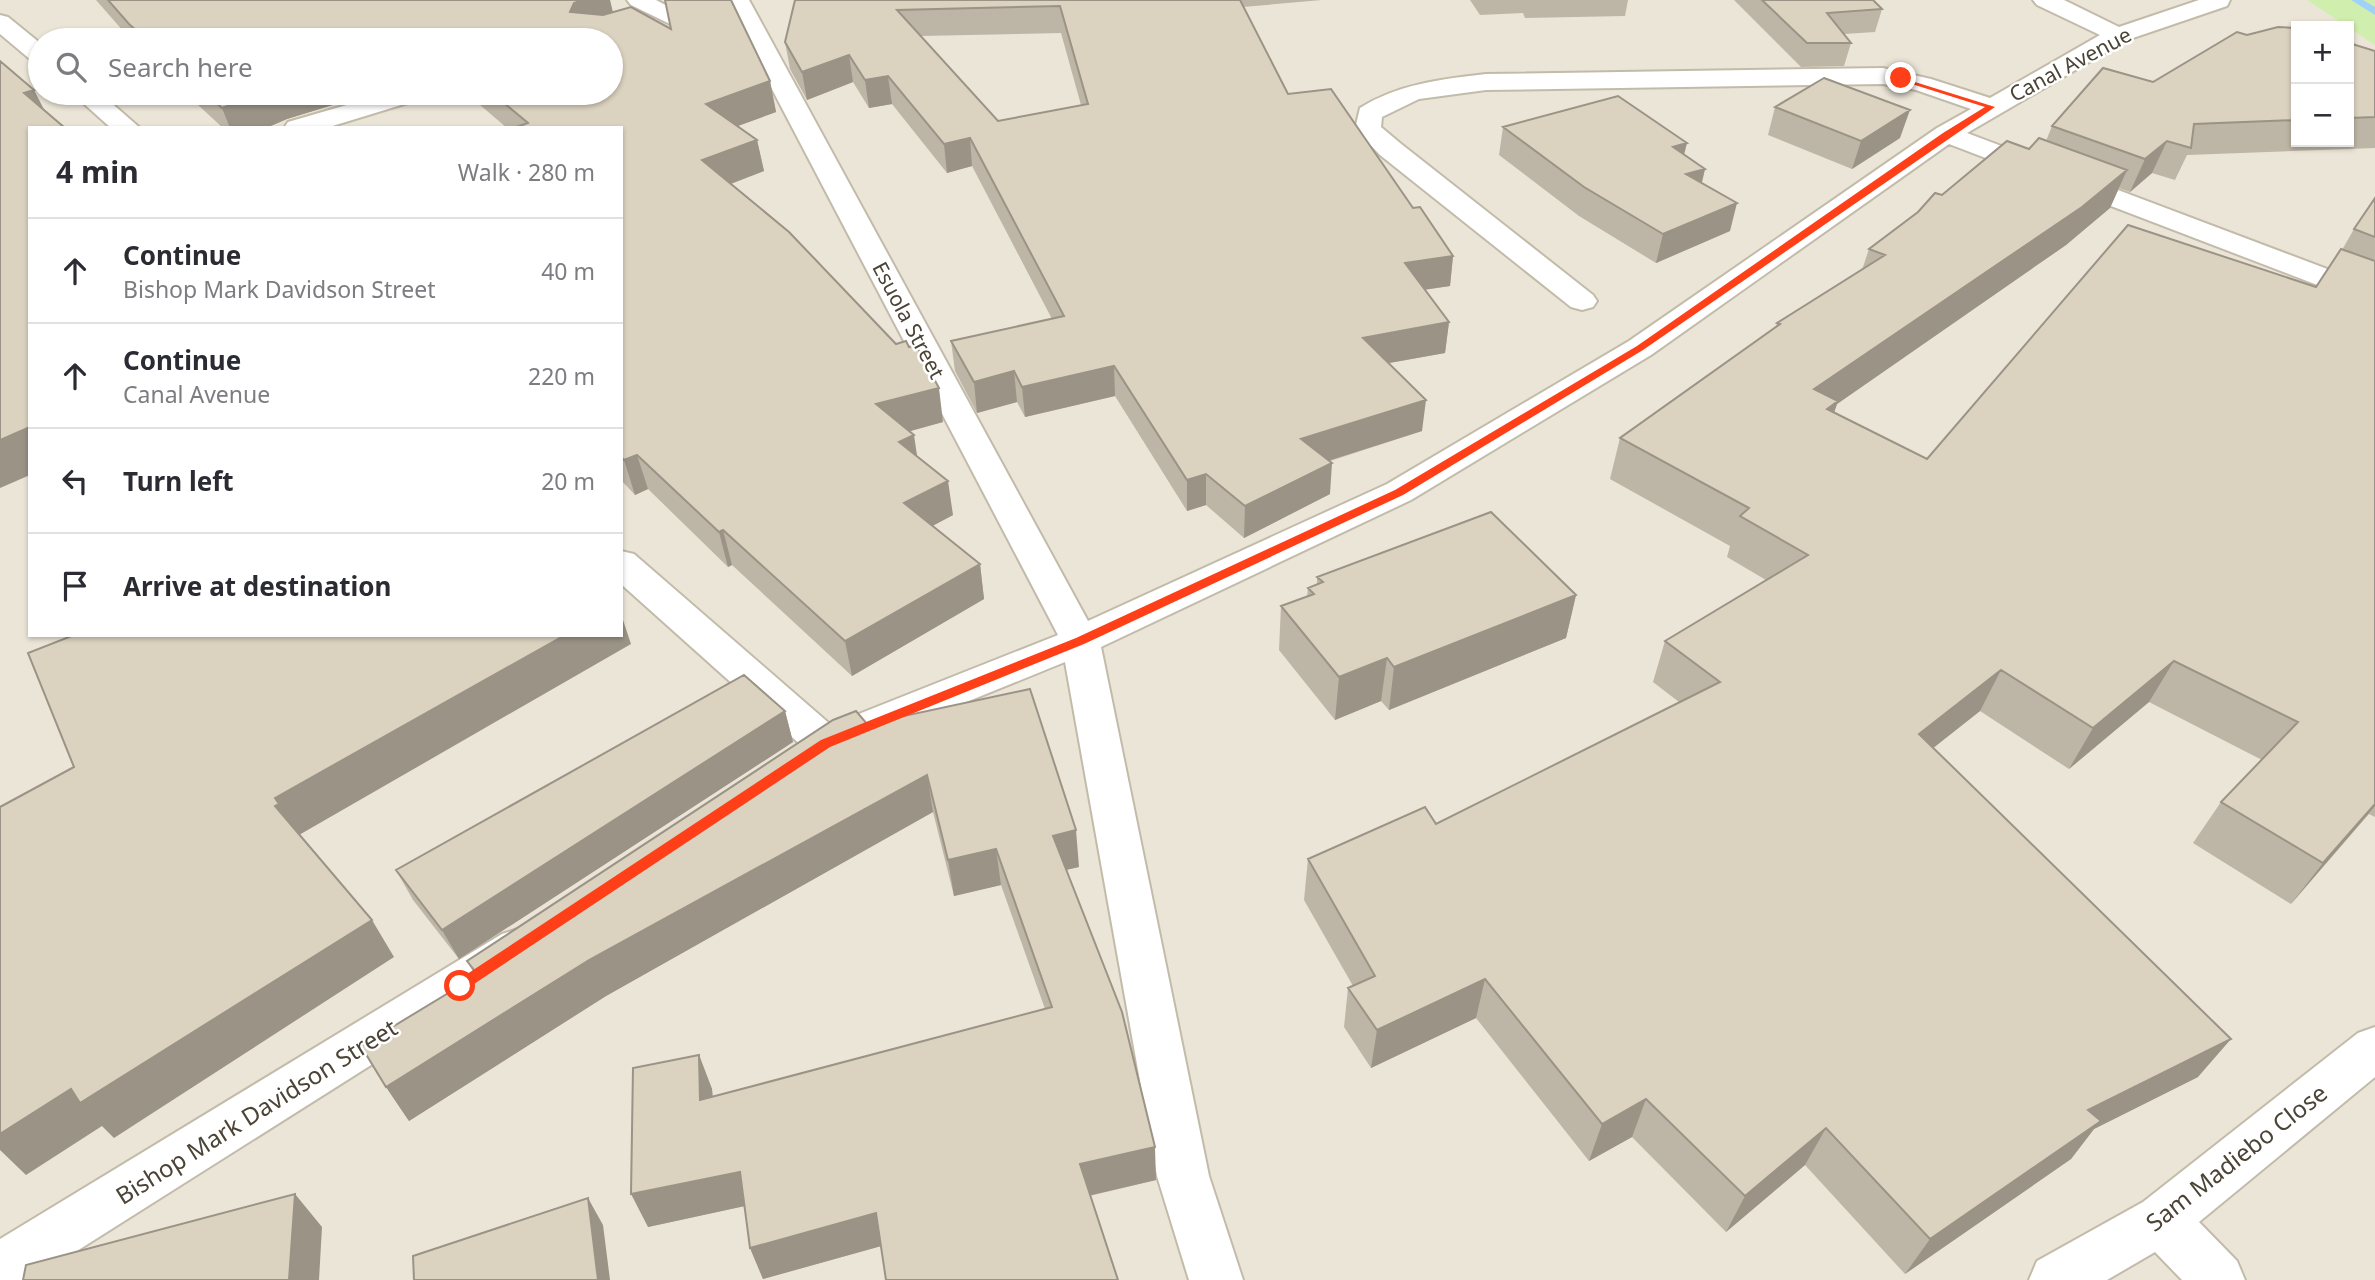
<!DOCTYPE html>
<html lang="en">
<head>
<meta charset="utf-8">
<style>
	:root { --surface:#fff; --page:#f2f2f3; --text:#2b2b33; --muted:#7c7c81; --line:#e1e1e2 }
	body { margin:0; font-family:"Noto Sans",sans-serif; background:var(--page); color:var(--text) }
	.controls { position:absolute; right:21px; top:21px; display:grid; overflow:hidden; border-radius:0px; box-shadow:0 2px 5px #0004 }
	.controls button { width:63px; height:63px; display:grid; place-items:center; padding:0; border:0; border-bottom:2px solid var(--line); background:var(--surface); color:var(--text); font:35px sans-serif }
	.stop { position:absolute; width:21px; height:21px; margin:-16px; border:5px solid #ff3f17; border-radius:50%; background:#fff }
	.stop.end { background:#ff3f17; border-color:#fff; box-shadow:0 2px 7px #0008 }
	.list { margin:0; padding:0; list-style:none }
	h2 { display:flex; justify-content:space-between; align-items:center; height:91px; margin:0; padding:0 28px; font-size:30px }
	h2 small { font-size:23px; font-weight:400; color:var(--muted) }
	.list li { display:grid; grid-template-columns:46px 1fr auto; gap:21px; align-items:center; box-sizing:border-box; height:105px; padding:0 28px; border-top:2px solid var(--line) }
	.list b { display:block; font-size:26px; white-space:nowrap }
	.list p { margin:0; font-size:23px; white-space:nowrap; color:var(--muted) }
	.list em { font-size:23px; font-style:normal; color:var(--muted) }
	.icon { flex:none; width:38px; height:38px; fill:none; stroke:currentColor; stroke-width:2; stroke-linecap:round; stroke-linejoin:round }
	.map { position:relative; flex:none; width:2375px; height:1280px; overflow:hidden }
	.search { position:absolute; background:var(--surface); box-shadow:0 2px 5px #0004; left:28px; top:28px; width:595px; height:77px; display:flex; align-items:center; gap:18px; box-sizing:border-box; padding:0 24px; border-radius:38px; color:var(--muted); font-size:26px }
	.panel { position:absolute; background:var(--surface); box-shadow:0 2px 5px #0004; left:28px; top:126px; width:595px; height:511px; border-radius:0px }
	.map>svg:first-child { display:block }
	.residential { fill:#ebe5d7; fill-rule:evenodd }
	.green { fill:#d0eeae }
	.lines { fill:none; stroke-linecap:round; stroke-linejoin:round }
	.stream { fill:#a0d2f8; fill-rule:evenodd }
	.minor-casing { stroke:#c3bbaa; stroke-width:4 }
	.minor { fill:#fff; fill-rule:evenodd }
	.wall { fill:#bdb5a5; fill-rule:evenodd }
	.shaded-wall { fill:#9a9386 }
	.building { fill:#dcd2c0; stroke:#9a9386; stroke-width:2; fill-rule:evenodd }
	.route { fill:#ff3f17 }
	.labels { text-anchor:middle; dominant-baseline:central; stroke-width:5; stroke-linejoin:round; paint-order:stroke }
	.street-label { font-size:21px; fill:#4b4336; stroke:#fff }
	.near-street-label { font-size:24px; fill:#4b4336; stroke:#fff }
</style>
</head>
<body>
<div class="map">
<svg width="2375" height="1280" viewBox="0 0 2375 1280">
	<rect width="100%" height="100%" fill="#f6f2e9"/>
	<path class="residential" d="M0 0H2375V1280H0ZM2296 26H2349V142H2296ZM40 40H611V93H40ZM30 128H621V635H30Z"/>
	<path class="green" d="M2307 0H2375V45Z"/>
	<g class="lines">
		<path class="stream" d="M2351 0H2363L2375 7V15Z"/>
		<defs>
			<path id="minor" d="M627 0H656L673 9 705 0H749L1088 621 1387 484 1629 341 1937 128 1971 109 1916 90 1883 84 1486 90 1419 99 1382 117 1381 127 1400 143 1593 295 1597 301 1593 307 1582 310 1571 307 1380 155 1355 129 1360 108C1398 84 1442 79 1486 74L1883 68 1931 79 1990 98 2100 35 2037 5 2033 0H2064L2119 27 2199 0H2230L2227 6 2127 40 1967 133 2375 287V307L1949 144 1651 355 1411 500 1101 647 1209 1176 1243 1280H1189L1157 1176 1065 662 826 759 812 755 621 584V551L634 554 831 725 1058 635 728 5 725 9 670 24 631 5Z
				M0 15 8 17 40 43V62L31 60 0 34Z
				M72 93H100L140 128H111Z
				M388 93H428L424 98 326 128H284L288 122Z
				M518 929 534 934 541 948 534 962 31 1280H0V1239L502 934Z
				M2375 1027V1077L2199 1222 2237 1261 2245 1280H2182L2155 1252 2107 1280H2029L2037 1261 2143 1202 2358 1033Z"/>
		</defs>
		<use href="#minor" class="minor-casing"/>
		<use href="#minor" class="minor"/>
	</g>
	<path class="wall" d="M96 0H610L613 12 671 29 770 81 776 112 738 126 757 140 764 171 731 184 943 422 909 431 917 456 953 515 932 526 980 564 984 599 852 676 732 565 728 567 648 489 635 495 621 480V128H507L466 93H611V40H131Z
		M795 0H1322L1243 7 1288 94 1413 208 1453 256 1450 286 1424 290 1449 322 1445 353 1389 363 1422 431 1330 461V494L1244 538 1206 505 1187 511 1115 396 1025 417 1017 402 977 413 955 371 951 341 1052 319 972 166 947 173 892 104 869 108 853 82 807 100 790 69 785 42ZM1061 33 1081 105 998 121 921 36Z
		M1470 0H1628L1625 16 1525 18 1523 13 1480 15Z
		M1734 0H1873L1882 9 1875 32 1844 34 1851 43 1844 66 1801 67Z
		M2296 28V142H2349V43L2375 51V148L2187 155 2175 180 2152 173 2130 192 2119 188 2110 208 2066 245 1837 404 1834 413 1927 459 2316 287 2342 250 2354 229 2375 198V817L2369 814 2291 904 2193 843 2221 802 2262 760 2149 702 2069 769 1980 711 1933 748 2198 1077 2094 1129 2071 1159 1905 1274 1805 1165 1726 1232 1632 1137 1589 1161 1476 1018 1371 1068 1344 1027 1348 988 1353 986 1304 900 1308 859 1436 824 1679 702 1653 682 1665 641 1766 580 1727 557 1730 546 1610 479 1620 438 1776 327 1777 323 1862 270 1869 249 1942 195 2046 141 2052 126 2153 82 2247 35Z
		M185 93H372L287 119 266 128H223Z
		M1775 107 1900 138 1852 169 1768 135Z
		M1503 127 1684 154 1705 169 1702 183 1730 231 1656 263 1579 216 1499 155Z
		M1317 577 1576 595 1566 638 1389 710 1381 701 1335 720 1279 650 1281 606 1307 597 1308 588 1317 584Z
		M785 711 793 742 459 959 413 900 396 870Z
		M867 724 1079 867 1066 870 1156 1180 881 1246 763 1279 750 1248 745 1206 648 1227 699 1055 712 1089 713 1096 1045 1009 1001 885 954 896 933 812 606 996 409 1121 386 1087 476 977 467 961Z"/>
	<path class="shaded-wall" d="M583 0H610L615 23 570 12 574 3Z
		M849 55 853 82 807 100 802 72Z
		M888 76 892 104 869 108 865 80Z
		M770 81 776 112 713 135 706 104Z
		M34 90 52 125 24 93Z
		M262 93H372L287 119 266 128H230L222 108Z
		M1910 110 1900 138 1852 169 1861 141Z
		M970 138 972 166 947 173 944 144Z
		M757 140 764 171 709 192 702 160Z
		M2167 141 2152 173 2130 192 2145 159Z
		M1687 143 1680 171 1673 147Z
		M1705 169 1698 197 1686 174Z
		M2127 170 2110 208 2066 245 1837 404 1824 441 1814 389Z
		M1737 203 1730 231 1656 263 1663 234Z
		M1453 256 1450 286 1401 293 1405 263Z
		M1449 322 1445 353 1361 368 1363 338Z
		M1114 366 1115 396 1025 417 1022 387Z
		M1014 371 1017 402 977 413 974 382Z
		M939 388 943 422 882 439 876 404Z
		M1426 400 1422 431 1299 470 1301 439Z
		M30 427V475L0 488V440Z
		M914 435 919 469 899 442Z
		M637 455 648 489 635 495 624 460Z
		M1332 463 1330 494 1244 538 1245 506Z
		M1206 474V505L1187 511V480Z
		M948 481 953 515 910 538 904 503Z
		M723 530 732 565 728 567 719 532Z
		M980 564 984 599 852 676 845 641Z
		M1576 595 1566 638 1389 710 1394 667Z
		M621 614 631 644 299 835 275 806V798L565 635H621Z
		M1387 658 1381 701 1335 720 1339 677Z
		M2174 661 2149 702 2069 769 2093 728Z
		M2001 670 1980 711 1899 775 1919 734Z
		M785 711 793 742 459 959 442 930Z
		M927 775 933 812 606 996 409 1121 386 1087 589 960Z
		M2375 804V806L2291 904 2323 863Z
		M1076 830 1079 867 1056 872 1053 836Z
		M996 849 1001 885 954 896 948 860Z
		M372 920 394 957 114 1138 102 1126 26 1175 0 1150V1134L71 1089Z
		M1485 979 1476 1018 1371 1068 1377 1030Z
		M2231 1039 2198 1077 2094 1129 2071 1159 1905 1274 1930 1239 2088 1110Z
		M699 1055 712 1089 714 1133 700 1100Z
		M1646 1099 1632 1137 1589 1161 1602 1124Z
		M1826 1128 1805 1165 1726 1232 1745 1196Z
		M1155 1147 1156 1180 1083 1197 1080 1164Z
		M740 1172 754 1204 648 1227 631 1194Z
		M295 1194 322 1227 319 1280H289Z
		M588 1198 603 1225 610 1280H598Z
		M876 1213 885 1245 763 1279 750 1248Z"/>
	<path class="building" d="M108 0H583L574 3 570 12 603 15 631 7 671 29 665 0H731L770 81 706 104 757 140 702 160 789 232 896 344 906 341 909 347 916 345 939 388 876 404 914 435 899 442 948 481 904 503 980 564 845 641 723 530 719 532 637 455 624 460 621 457V128H514L528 123 492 93H611V40H147L129 24Z
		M795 0H1240L1288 94 1331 89 1413 208 1420 207 1453 256 1405 263 1449 322 1363 338 1426 400 1301 439 1332 463 1245 506 1206 474 1187 480 1114 366 1022 387 1014 371 974 382 951 341 1064 316 970 138 944 144 888 76 865 80 849 55 802 72 785 42ZM1060 6 1088 104 998 121 897 10Z
		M1762 0H1873L1882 9 1827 13 1851 43H1807Z
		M2278 27 2296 28V120L2194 124 2191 148 2167 141 2145 159 2052 126 2103 68 2153 82 2237 32 2247 35Z
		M2349 43 2375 51V117L2349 118Z
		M0 61 34 90 24 93 65 128H30V427L0 440Z
		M1824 78 1910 110 1861 141 1775 107Z
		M205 93H262L222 108Z
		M1618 96 1687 143 1673 147 1705 169 1686 174 1737 203 1663 234 1584 187 1503 127Z
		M2039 138 2127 170 2082 207 1814 389 1838 401 1827 409 1927 459 2128 225 2316 287 2341 249 2375 261V804L2323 863 2221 802 2298 722 2174 661 2093 728 2001 670 1919 734 2231 1039 2088 1110 2101 1121 1930 1239 1826 1128 1745 1196 1646 1099 1602 1124 1485 979 1377 1030 1348 988 1375 976 1308 859 1425 807 1436 824 1720 682 1665 641 1808 555 1740 516 1749 508 1620 438 1780 324 1777 323 1885 255 1869 249 1918 212 1935 193 1942 195 2007 141 2029 149Z
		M2375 198V237L2354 229Z
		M1491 512 1576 595 1394 667 1387 658 1339 677 1281 606 1314 594 1308 588 1323 582 1317 577Z
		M74 635H565L275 798 279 804 275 806 372 920 80 1103 71 1089 0 1134V807L74 767 28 653Z
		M744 675 785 711 442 930 396 870Z
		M1030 689 1076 830 1053 836 1122 1012 1155 1147 1080 1164 1118 1280H886L876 1213 750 1248 740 1172 631 1194 633 1068 699 1055 700 1100 1052 1007 996 849 948 860 927 775 589 960 386 1087 361 1046 478 975 467 961 833 720 856 711 867 724Z
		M295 1194 289 1280H23L26 1265Z
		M588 1198 598 1280H414L413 1256Z"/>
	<path class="route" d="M1899 77 1995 107 1643 350 1403 495 1084 644 830 747 465 990H455V982L821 740 1076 638 1395 490 1637 346 1943 133 1985 107 1899 80Z"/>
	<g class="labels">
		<g class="street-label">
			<text transform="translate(2070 64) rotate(-28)">Canal Avenue</text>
			<text transform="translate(909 320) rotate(62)">Esuola Street</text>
		</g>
		<g class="near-street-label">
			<text transform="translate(256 1111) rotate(-32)">Bishop Mark Davidson Street</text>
			<text transform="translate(2236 1157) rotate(-38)">Sam Madiebo Close</text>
		</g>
	</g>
</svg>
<div class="controls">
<button>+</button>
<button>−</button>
</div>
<div class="stop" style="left:460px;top:986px"></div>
<div class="stop end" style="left:1901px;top:78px"></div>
<div class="search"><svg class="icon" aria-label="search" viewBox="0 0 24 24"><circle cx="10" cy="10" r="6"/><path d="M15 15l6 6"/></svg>Search here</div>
<section class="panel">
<h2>4 min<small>Walk · 280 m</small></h2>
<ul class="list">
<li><svg class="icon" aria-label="ahead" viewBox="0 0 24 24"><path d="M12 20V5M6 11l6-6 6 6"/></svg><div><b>Continue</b><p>Bishop Mark Davidson Street</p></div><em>40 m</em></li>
<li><svg class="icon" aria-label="ahead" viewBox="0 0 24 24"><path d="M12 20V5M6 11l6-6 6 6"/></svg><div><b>Continue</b><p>Canal Avenue</p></div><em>220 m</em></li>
<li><svg class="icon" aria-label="left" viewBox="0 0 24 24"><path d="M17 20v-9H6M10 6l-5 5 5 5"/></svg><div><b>Turn left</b></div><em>20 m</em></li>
<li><svg class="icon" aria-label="arrive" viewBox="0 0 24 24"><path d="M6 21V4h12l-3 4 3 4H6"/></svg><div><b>Arrive at destination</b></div></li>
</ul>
</section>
</div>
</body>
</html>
